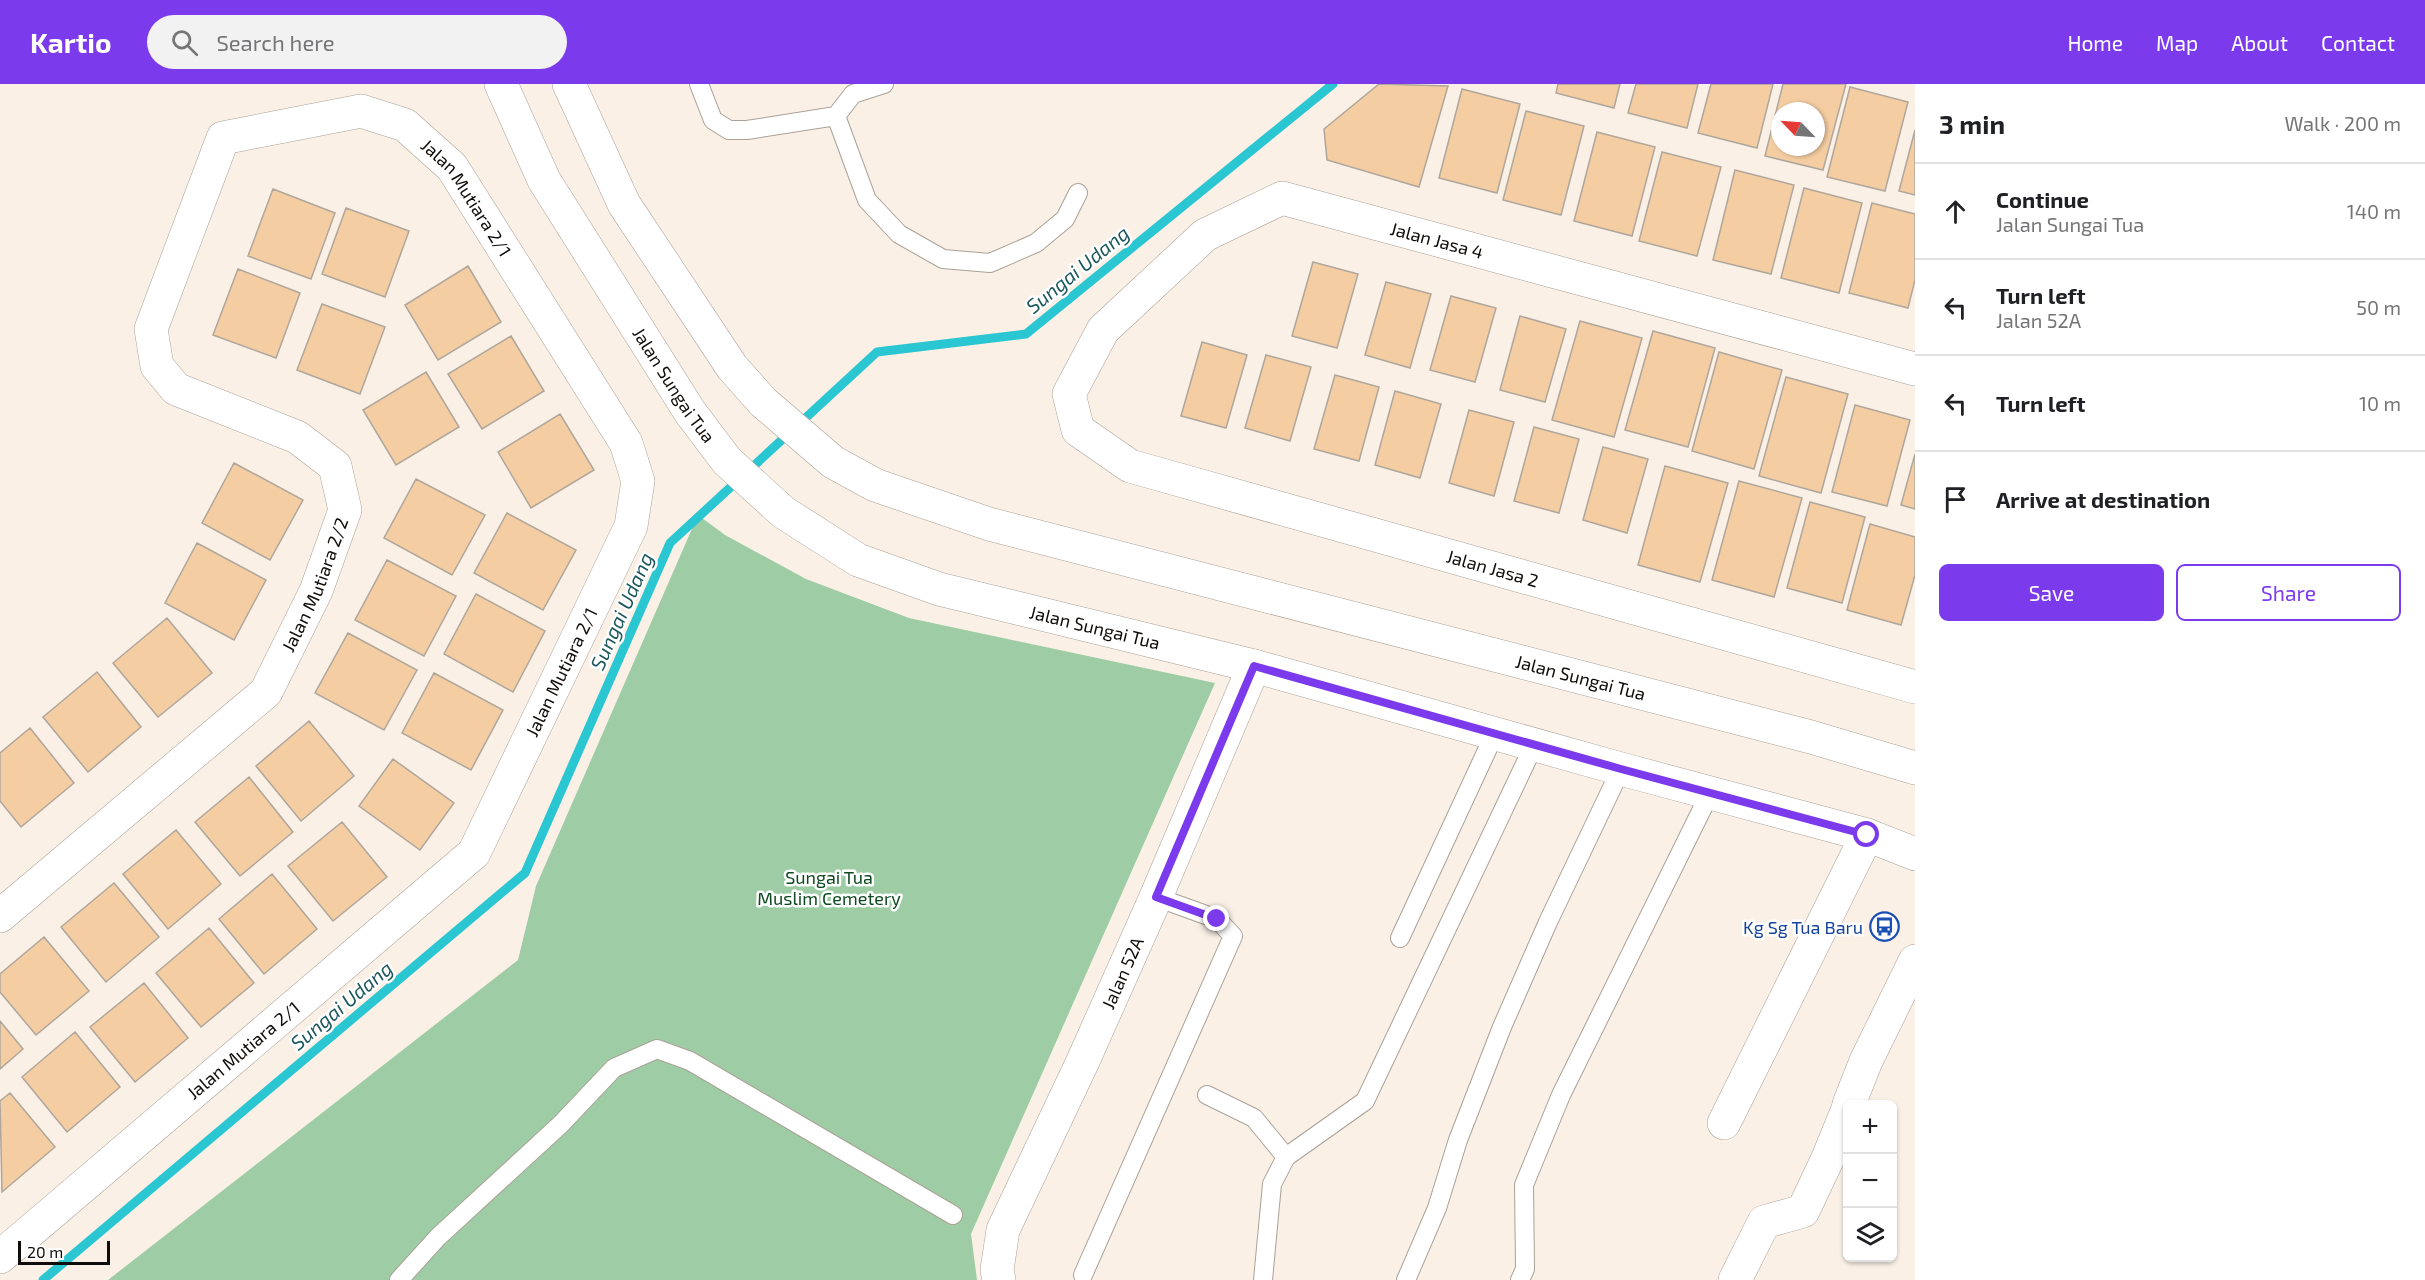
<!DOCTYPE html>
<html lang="en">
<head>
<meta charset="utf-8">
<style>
	:root { --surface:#fff; --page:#f2f2f2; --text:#202124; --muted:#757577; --line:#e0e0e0; --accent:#7c3aed }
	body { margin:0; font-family:"Exo 2",sans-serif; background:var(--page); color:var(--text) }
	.controls { position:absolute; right:18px; bottom:18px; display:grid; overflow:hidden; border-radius:9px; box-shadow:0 2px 4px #0004 }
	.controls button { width:54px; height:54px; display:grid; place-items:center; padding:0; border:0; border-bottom:2px solid var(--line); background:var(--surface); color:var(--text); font:30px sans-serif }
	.compass { position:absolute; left:1771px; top:18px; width:54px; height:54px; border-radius:50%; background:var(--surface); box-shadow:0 2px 4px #0004; rotate:295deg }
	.scale { position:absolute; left:18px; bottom:15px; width:92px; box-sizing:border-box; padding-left:6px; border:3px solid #100c09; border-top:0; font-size:16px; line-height:21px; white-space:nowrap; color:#100c09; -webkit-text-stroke:4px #fff; paint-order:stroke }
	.stop { position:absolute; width:18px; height:18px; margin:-14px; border:4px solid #7c3aed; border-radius:50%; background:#fff }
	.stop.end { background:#7c3aed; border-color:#fff; box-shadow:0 2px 6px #0008 }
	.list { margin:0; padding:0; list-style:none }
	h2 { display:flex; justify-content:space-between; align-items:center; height:78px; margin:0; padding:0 24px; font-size:26px }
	h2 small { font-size:20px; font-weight:400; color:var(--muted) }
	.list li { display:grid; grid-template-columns:39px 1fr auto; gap:18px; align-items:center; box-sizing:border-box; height:96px; padding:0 24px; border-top:2px solid var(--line) }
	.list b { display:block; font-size:22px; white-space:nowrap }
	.list p { margin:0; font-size:20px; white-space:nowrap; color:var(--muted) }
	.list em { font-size:20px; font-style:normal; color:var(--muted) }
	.actions { display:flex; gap:12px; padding:18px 24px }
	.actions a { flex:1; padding:14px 0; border:2px solid var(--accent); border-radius:9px; text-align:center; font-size:21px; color:var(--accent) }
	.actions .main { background:var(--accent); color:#fff }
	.icon { flex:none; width:33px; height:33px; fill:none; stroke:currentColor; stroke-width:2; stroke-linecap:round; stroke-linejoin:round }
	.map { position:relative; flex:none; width:1915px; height:1196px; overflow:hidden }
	header { display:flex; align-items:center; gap:36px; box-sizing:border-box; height:84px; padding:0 30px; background:var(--accent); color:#fff }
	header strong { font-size:28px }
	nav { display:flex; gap:33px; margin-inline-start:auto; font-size:21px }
	.search { width:420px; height:54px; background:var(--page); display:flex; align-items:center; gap:15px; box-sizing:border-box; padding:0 21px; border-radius:33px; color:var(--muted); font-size:22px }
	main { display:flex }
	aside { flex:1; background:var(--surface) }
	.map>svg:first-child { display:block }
	.green { fill:#9ecda5 }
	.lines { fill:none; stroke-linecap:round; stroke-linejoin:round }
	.stream { stroke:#2ac6d1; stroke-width:9 }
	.building { fill:#f5cda2; stroke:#afa69c; stroke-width:1.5; fill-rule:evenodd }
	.lane-casing { stroke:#aaa197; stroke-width:20 }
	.street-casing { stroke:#aaa197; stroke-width:34 }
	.secondary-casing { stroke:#aaa197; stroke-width:34 }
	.lane { stroke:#fff; stroke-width:18 }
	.street { stroke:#fff; stroke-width:33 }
	.secondary { stroke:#fff; stroke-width:33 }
	.route { stroke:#7c3aed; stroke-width:8 }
	.labels { text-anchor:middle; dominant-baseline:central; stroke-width:5; stroke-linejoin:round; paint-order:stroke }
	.street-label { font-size:18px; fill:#100c09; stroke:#fff }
	.park-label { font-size:18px; fill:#0e4a21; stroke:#fff }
	.transit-label { font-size:18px; fill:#164399; stroke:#fff; text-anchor:end }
	.water-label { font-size:20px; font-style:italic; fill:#1b575c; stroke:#fff }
</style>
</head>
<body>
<header>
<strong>Kartio</strong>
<div class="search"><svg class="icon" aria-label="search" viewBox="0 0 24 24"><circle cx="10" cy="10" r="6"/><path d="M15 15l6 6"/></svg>Search here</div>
<nav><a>Home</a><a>Map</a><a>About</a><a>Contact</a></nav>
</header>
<main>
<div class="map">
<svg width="1915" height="1196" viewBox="0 0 1915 1196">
	<rect width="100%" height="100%" fill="#faf0e6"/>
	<path class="green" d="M698 431 725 451 806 495 909 534 1215 599 971 1150 977 1196H108L518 876 536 802Z"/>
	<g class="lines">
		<path class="stream" d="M43 1196 525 789 670 459 877 268 1026 250 1333 0"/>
	</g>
	<path class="building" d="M1379 0 1448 2 1419 103 1327 76 1324 45Z
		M1558 0H1620L1614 24 1556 9Z
		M1636 0H1698L1687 44 1628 29Z
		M1711 0H1773L1757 64 1698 49Z
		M1783 0H1846L1823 86 1765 72ZM1780 27H1816V63H1780Z
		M1850 3 1908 18 1885 107 1827 93Z
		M1462 5 1520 20 1497 109 1439 94Z
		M1526 27 1584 42 1561 131 1503 116Z
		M1915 46V111L1899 107Z
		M1597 48 1655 63 1632 152 1574 137Z
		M1662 68 1721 83 1697 172 1639 157Z
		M1735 86 1794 101 1771 190 1713 176Z
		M1804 104 1862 119 1839 209 1781 194Z
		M273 105 335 129 311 195 248 172Z
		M1872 119 1915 130V196L1908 224 1849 209Z
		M346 124 409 147 385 213 322 190Z
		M1313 178 1358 190 1337 264 1292 252Z
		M468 182 501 238 438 276 405 221Z
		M238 185 300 209 276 274 213 251Z
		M1386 198 1431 210 1410 284 1365 271Z
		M1451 212 1496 224 1475 298 1430 286Z
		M322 220 385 243 360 310 297 286Z
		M1520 232 1566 245 1545 318 1500 306Z
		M1580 237 1642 254 1614 353 1552 336Z
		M1653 247 1715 264 1688 363 1625 346Z
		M511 252 544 307 482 345 448 290Z
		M1202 258 1247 271 1226 344 1181 332Z
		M1719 268 1782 286 1754 385 1692 367Z
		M1266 271 1311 283 1290 357 1245 344Z
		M426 288 459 343 396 381 363 326Z
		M1335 291 1379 303 1359 377 1314 365Z
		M1786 293 1848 310 1821 409 1759 392Z
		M1395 307 1441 320 1420 394 1375 381Z
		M1855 321 1910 336 1887 422 1832 408Z
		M1469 326 1514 338 1494 412 1449 399Z
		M560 330 594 386 531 424 498 368Z
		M1534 343 1579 355 1559 429 1514 417Z
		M1603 363 1648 375 1627 449 1583 436Z
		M1915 370V425L1901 421Z
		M234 379 303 416 270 476 202 439Z
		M1665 382 1728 399 1700 498 1638 481Z
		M416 395 485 431 452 491 384 454Z
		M1739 397 1802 414 1774 513 1712 496Z
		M1810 418 1865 433 1842 519 1787 504Z
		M507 429 576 466 543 526 474 489Z
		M1870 440 1915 453V491L1901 541 1847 526Z
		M197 459 266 496 234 556 165 519Z
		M387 476 456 512 424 572 355 536Z
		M476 510 545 547 513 608 444 570Z
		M167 534 212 589 158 633 113 579Z
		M348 549 417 586 384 646 315 609Z
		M97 588 141 643 88 688 43 633Z
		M434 589 503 626 471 686 402 649Z
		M309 637 354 692 301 737 256 682Z
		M30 644 74 699 21 743 0 717V669Z
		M393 675 454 719 420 766 359 722Z
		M249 693 293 748 240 792 195 738Z
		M342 738 387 793 333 837 288 782Z
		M176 746 221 800 168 845 123 790Z
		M272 790 317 845 264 890 219 835Z
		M114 799 159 853 106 898 61 843Z
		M209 844 254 899 201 943 156 889Z
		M44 853 89 907 36 951 0 908V890Z
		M144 899 188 954 135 998 90 943Z
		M0 937 23 965 0 985Z
		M75 948 120 1003 67 1048 22 993Z
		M10 1009 55 1063 2 1108 0 1017Z"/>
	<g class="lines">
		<defs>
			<path id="lane" d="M699 0 713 36 729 46H747L836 32 853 10 884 0
				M836 32 867 116 899 150 943 175 990 179 1036 159 1065 135 1078 109
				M1400 854 1495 649
				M1207 1011 1254 1034 1286 1073
				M1083 1191 1233 852 1217 835 1156 813
				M399 1196 438 1153 561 1040 614 984 657 965 690 977 953 1131
				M1263 1196 1272 1100 1286 1073 1365 1017 1535 659
				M1406 1196 1437 1124 1458 1056 1502 943 1548 838 1621 685
				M1520 1196 1525 1185 1524 1101 1561 1011 1710 709"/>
			<g id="street">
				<path id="s1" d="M1915 285 1282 114 1205 151 1103 246 1069 310 1078 346 1130 382 1915 603"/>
				<path id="s2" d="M0 832 266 608 316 507 345 426 335 382 297 353 176 305 157 282 151 245 223 54 361 27 405 41 452 83 626 359 638 397 631 442 474 769 0 1173"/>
				<path d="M1849 1020 1866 977 1915 877"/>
				<path d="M1724 1039 1867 751"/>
				<path id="s3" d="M999 1196 997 1186 1003 1146 1083 977 1156 813 1254 582"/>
				<path d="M1735 1196 1764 1138 1803 1127 1828 1074 1848 1025"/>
			</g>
			<g id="secondary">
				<path id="s4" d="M501 0 544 96 690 328 727 377 783 428 858 476 939 505 1254 582 1621 685 1867 751 1915 770"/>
				<path id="s5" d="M569 0 624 120 732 283 763 318 833 378 875 401 989 440 1811 653 1915 684"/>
			</g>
		</defs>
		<use href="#lane" class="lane-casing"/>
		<use href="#street" class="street-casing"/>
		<use href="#secondary" class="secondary-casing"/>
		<use href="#lane" class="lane"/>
		<use href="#street" class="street"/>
		<use href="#secondary" class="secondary"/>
	</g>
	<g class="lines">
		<path class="route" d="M1217 835 1156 813 1254 582 1621 685 1867 751"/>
	</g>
	<defs>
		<symbol id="bus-ring" viewBox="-11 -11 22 22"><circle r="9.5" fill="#fff" stroke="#1a4fb4" stroke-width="1.5"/><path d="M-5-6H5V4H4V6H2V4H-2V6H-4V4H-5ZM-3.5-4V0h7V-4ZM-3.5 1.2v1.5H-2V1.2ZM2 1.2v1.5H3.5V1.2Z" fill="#1a4fb4"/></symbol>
	</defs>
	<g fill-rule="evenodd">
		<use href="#bus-ring" x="1868" y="826" width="33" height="33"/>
	</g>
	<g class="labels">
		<g class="street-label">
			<text stroke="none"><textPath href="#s2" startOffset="1324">Jalan Mutiara 2/1</textPath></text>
			<text transform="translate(1437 156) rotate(15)">Jalan Jasa 4</text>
			<text stroke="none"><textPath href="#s4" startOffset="348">Jalan Sungai Tua</textPath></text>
			<text stroke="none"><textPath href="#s1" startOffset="1430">Jalan Jasa 2</textPath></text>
			<text stroke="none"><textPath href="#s2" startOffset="466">Jalan Mutiara 2/2</textPath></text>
			<text stroke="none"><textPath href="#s4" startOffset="852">Jalan Sungai Tua</textPath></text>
			<text transform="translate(561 588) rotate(-64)">Jalan Mutiara 2/1</text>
			<text stroke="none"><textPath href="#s5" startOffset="1246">Jalan Sungai Tua</textPath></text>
			<text stroke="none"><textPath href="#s3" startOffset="334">Jalan 52A</textPath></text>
			<text transform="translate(243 966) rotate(-40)">Jalan Mutiara 2/1</text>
		</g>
		<g class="park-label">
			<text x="829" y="793">Sungai Tua<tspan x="829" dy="21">Muslim Cemetery</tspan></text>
		</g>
		<g class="transit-label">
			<text x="1863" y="843">Kg Sg Tua Baru</text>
		</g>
		<g class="water-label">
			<text transform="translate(1077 185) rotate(-39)">Sungai Udang</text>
			<text transform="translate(621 527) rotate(-66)">Sungai Udang</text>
			<text transform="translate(341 921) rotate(-40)">Sungai Udang</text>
		</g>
	</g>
</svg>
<div class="controls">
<button>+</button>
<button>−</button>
<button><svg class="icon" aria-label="layers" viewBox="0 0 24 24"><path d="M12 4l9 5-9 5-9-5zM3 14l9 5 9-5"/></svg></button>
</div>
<svg class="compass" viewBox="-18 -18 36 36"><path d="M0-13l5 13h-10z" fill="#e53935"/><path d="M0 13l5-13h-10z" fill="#757577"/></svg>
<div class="scale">20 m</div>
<div class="stop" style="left:1867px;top:751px"></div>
<div class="stop end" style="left:1217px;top:835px"></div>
</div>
<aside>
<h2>3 min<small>Walk · 200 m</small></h2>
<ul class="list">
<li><svg class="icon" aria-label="ahead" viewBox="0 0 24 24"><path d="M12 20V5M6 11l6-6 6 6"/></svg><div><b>Continue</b><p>Jalan Sungai Tua</p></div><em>140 m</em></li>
<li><svg class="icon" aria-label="left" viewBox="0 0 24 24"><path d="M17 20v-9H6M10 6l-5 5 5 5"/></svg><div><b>Turn left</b><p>Jalan 52A</p></div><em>50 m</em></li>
<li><svg class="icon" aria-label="left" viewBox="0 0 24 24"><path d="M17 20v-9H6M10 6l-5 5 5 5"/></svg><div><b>Turn left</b></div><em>10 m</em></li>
<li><svg class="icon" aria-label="arrive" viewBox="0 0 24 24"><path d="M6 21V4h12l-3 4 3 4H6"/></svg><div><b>Arrive at destination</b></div></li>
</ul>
<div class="actions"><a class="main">Save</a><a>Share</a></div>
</aside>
</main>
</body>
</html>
